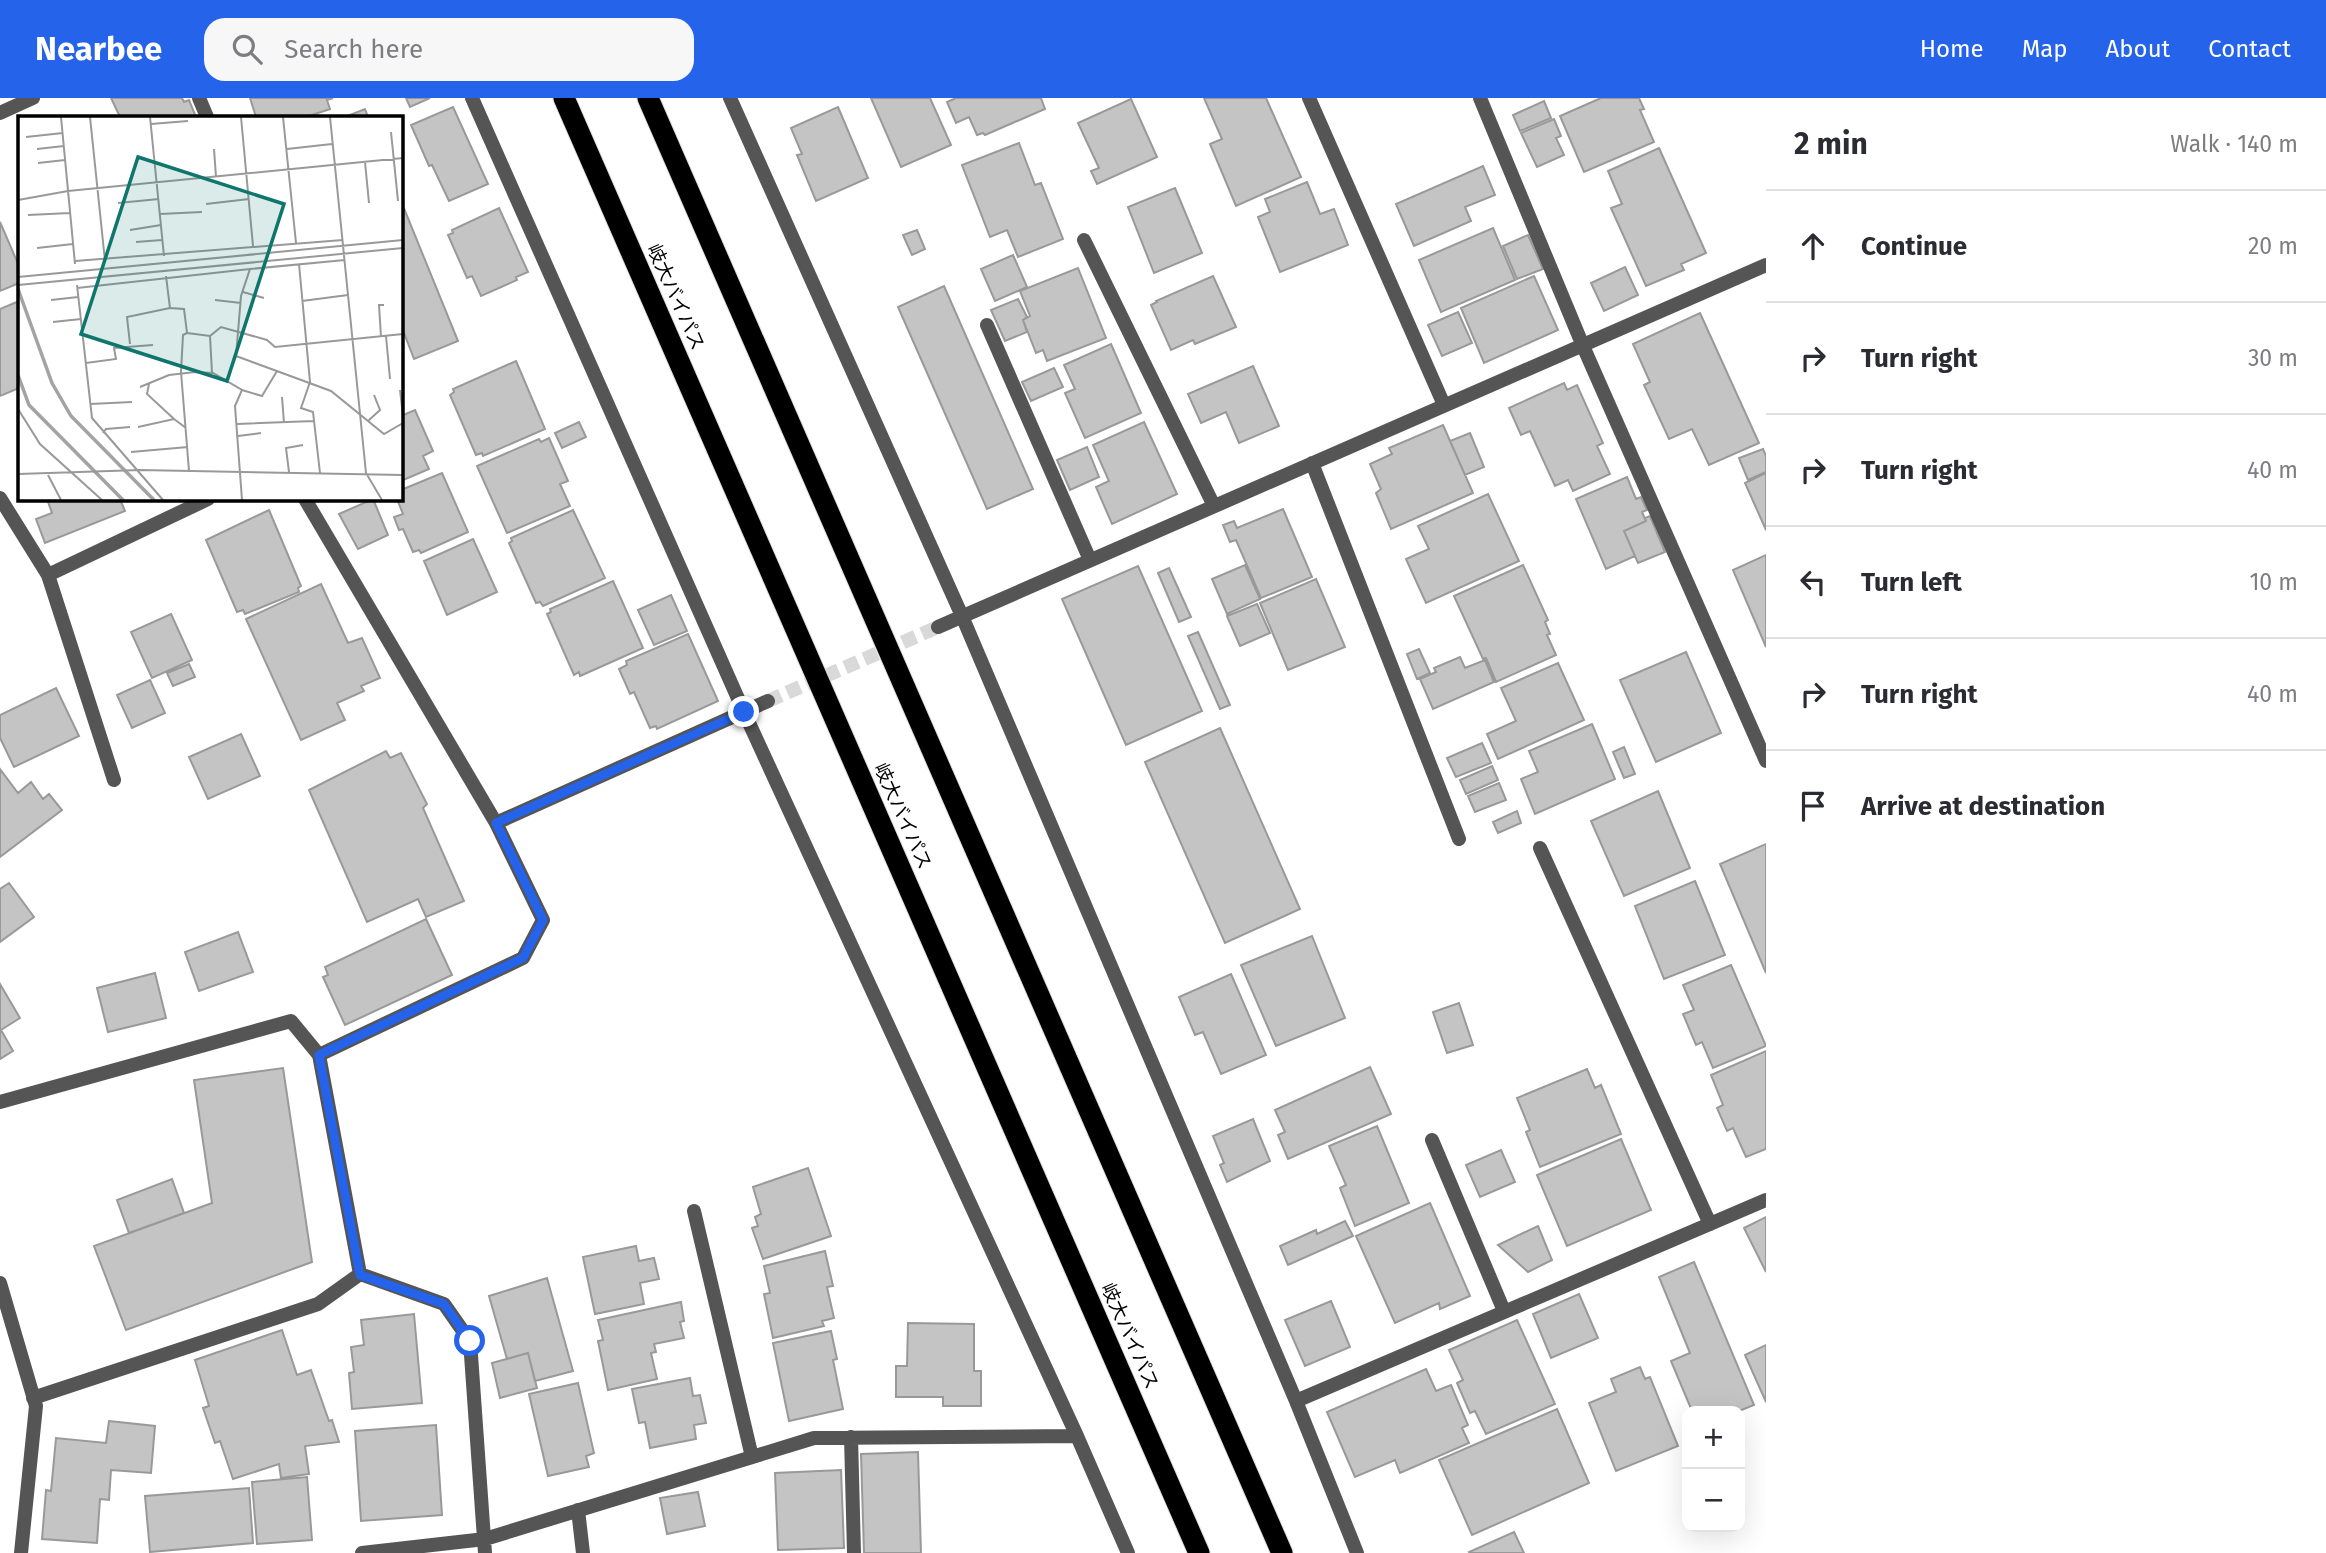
<!DOCTYPE html>
<html lang="en">
<head>
<meta charset="utf-8">
<style>
	:root { --surface:#fff; --page:#f7f7f7; --text:#2b2b33; --muted:#7c7c81; --line:#e1e1e2; --accent:#2563eb }
	body { margin:0; font-family:"Fira Sans","Noto Sans JP",sans-serif; background:var(--page); color:var(--text) }
	.controls { position:absolute; right:21px; bottom:21px; display:grid; overflow:hidden; border-radius:14px; box-shadow:0 7px 28px #0002 }
	.controls button { width:63px; height:63px; display:grid; place-items:center; padding:0; border:0; border-bottom:2px solid var(--line); background:var(--surface); color:var(--text); font:35px sans-serif }
	.stop { position:absolute; width:21px; height:21px; margin:-16px; border:5px solid #2563eb; border-radius:50%; background:#fff }
	.stop.end { background:#2563eb; border-color:#fff; box-shadow:0 2px 7px #0008 }
	.list { margin:0; padding:0; list-style:none }
	h2 { display:flex; justify-content:space-between; align-items:center; height:91px; margin:0; padding:0 28px; font-size:30px }
	h2 small { font-size:23px; font-weight:400; color:var(--muted) }
	.list li { display:grid; grid-template-columns:46px 1fr auto; gap:21px; align-items:center; box-sizing:border-box; height:112px; padding:0 28px; border-top:2px solid var(--line) }
	.list b { display:block; font-size:26px; white-space:nowrap }
	.list em { font-size:23px; font-style:normal; color:var(--muted) }
	.icon { flex:none; width:38px; height:38px; fill:none; stroke:currentColor; stroke-width:2; stroke-linecap:round; stroke-linejoin:round }
	.map { position:relative; flex:none; width:1766px; height:1455px; overflow:hidden }
	header { display:flex; align-items:center; gap:42px; box-sizing:border-box; height:98px; padding:0 35px; background:var(--accent); color:#fff }
	header strong { font-size:33px }
	nav { display:flex; gap:38px; margin-inline-start:auto; font-size:24px }
	.search { width:490px; height:63px; background:var(--page); display:flex; align-items:center; gap:18px; box-sizing:border-box; padding:0 24px; border-radius:21px; color:var(--muted); font-size:26px }
	main { display:flex }
	aside { flex:1; background:var(--surface) }
	.map>svg:first-child { display:block }
	.building { fill:#c4c4c4; stroke:#999; stroke-width:2 }
	.lines { fill:none; stroke-linecap:round; stroke-linejoin:round }
	.street-tunnel { stroke:#d9d9d9; stroke-width:14; stroke-dasharray:14 7; stroke-linecap:butt }
	.highway-casing { stroke:#dbdbdb; stroke-width:23 }
	.street { stroke:#555; stroke-width:14 }
	.highway { stroke:#000; stroke-width:21 }
	.route { stroke:#2563eb; stroke-width:9 }
	.labels { text-anchor:middle; dominant-baseline:central; stroke-width:7; stroke-linejoin:round; paint-order:stroke }
	.street-label { font-size:19px; fill:#000; stroke:#fff }
	.inset-river { fill:none; stroke:#a3a3a3; stroke-width:3.5 }
	.inset-road { fill:none; stroke:#999; stroke-width:2 }
	.view { fill:#0f766e; fill-opacity:0.15; stroke:#0f766e; stroke-width:3.5 }
	.inset-edge { fill:none; stroke:#000; stroke-width:3.5 }
</style>
</head>
<body>
<header>
<strong>Nearbee</strong>
<div class="search"><svg class="icon" aria-label="search" viewBox="0 0 24 24"><circle cx="10" cy="10" r="6"/><path d="M15 15l6 6"/></svg>Search here</div>
<nav><a>Home</a><a>Map</a><a>About</a><a>Contact</a></nav>
</header>
<main>
<div class="map">
<svg width="1766" height="1455" viewBox="0 0 1766 1455">
	<rect width="100%" height="100%" fill="#fff"/>
	<path class="building" d="M111 0H182L184 4 189 2 196 19H120Z
		M250 0H333L327 2 330 11 306 19H256Z
		M406 0H430L410 9Z
		M871 0H930L951 47 901 69Z
		M956 0H1041L1045 11 985 37 983 35 977 37 969 19 956 25 947 4Z
		M1204 0H1266L1301 79 1236 108 1210 46 1222 41Z
		M1601 0H1639L1644 11 1640 12 1654 44 1584 74 1560 18Z
		M1131 1 1157 59 1097 86 1091 73 1099 70 1078 25Z
		M1544 3 1551 20 1520 33 1513 17Z
		M453 9 488 86 449 103 432 67 429 68 411 27Z
		M838 9 868 80 816 103 797 57 802 56 791 30Z
		M365 11 368 19H345Z
		M1554 21 1561 38 1556 40 1564 57 1537 69 1521 35Z
		M1019 45 1035 87 1041 85 1063 141 1018 159 1007 132 990 139 962 67Z
		M1659 50 1706 155 1681 166 1684 172 1646 188 1611 110 1622 106 1608 73Z
		M1483 68 1495 97 1465 109 1471 123 1414 148 1396 106Z
		M1307 84 1320 116 1334 111 1348 147 1280 174 1258 119 1270 114 1265 101Z
		M1175 90 1202 155 1154 175 1128 109Z
		M401 103 458 243 414 261 401 227Z
		M499 110 528 174 516 179 517 182 481 198 472 178 467 180 448 137 453 135 452 132Z
		M0 124 19 168V185L0 193Z
		M1493 130 1515 182 1441 214 1419 162Z
		M917 132 925 151 912 157 903 137Z
		M1528 137 1543 171 1517 181 1503 148Z
		M1013 157 1027 189 995 203 981 171Z
		M1625 169 1638 197 1604 213 1591 185Z
		M1078 170 1106 240 1047 263 1043 252 1036 255 1023 222 1030 218 1020 193Z
		M1213 178 1236 229 1195 246 1193 242 1171 252 1151 207 1157 204 1156 203Z
		M1534 178 1558 232 1484 265 1461 210Z
		M944 188 1033 391 987 411 898 209Z
		M1018 201 1027 219 1023 222 1027 234 1005 243 991 212Z
		M19 203V290L0 298V211Z
		M1458 214 1472 245 1442 258 1428 227Z
		M1700 215 1759 345 1709 367 1692 331 1669 341 1644 287 1650 284 1633 246Z
		M1111 246 1141 315 1085 340 1065 295 1075 291 1064 267Z
		M516 263 545 331 483 358 482 355 476 357 450 297 454 294 453 291Z
		M1253 268 1279 328 1239 345 1226 314 1201 325 1188 296Z
		M1054 270 1063 289 1031 303 1022 284Z
		M1564 285 1567 292 1577 287 1603 345 1597 348 1610 376 1573 393 1568 382 1555 388 1530 333 1521 337 1509 310Z
		M415 312 433 353 423 358 429 371 401 383V318Z
		M579 324 586 339 562 350 555 335Z
		M1144 324 1177 396 1112 426 1096 389 1109 383 1093 347Z
		M1443 327 1473 395 1391 431 1376 395 1381 391 1370 366 1392 356 1389 350Z
		M1470 335 1484 369 1465 377 1450 343Z
		M549 340 568 383 560 386 570 408 507 435 477 368 539 341 541 344Z
		M1087 349 1099 379 1070 392 1057 362Z
		M1763 351 1766 358V374L1748 382 1739 360Z
		M442 375 468 434 421 455 419 452 413 454 403 431 399 432 394 419 403 416 397 401H401V392Z
		M1766 375V432L1745 385Z
		M1627 379 1636 401 1641 399 1647 412 1642 414 1646 423 1624 433 1635 458 1606 471 1576 401Z
		M1488 396 1519 463 1426 505 1406 461 1429 451 1418 428Z
		M47 401H120L125 413 45 445 36 421 52 415Z
		M373 401 388 437 358 451 339 416Z
		M1283 411 1312 479 1261 500 1236 442 1230 444 1223 427 1234 423 1237 430Z
		M269 412 301 488 298 490 299 494 245 516 243 512 237 514 206 442Z
		M573 412 605 480 543 508 540 504 536 505 509 445 512 443 511 440Z
		M1650 418 1665 454 1638 465 1624 433 1646 423 1645 420Z
		M473 441 497 494 447 517 424 463Z
		M1766 457V549L1733 472Z
		M1245 467 1260 501 1227 516 1212 481Z
		M1523 467 1548 522 1545 524 1550 536 1547 537 1556 557 1496 584 1486 560 1483 561 1454 498Z
		M1138 468 1202 613 1126 647 1062 501Z
		M1169 470 1191 519 1179 524 1158 475Z
		M1316 481 1345 549 1288 572 1260 505Z
		M613 483 643 550 580 578 579 574 574 577 547 516 551 514 550 511Z
		M321 486 348 545 362 540 380 580 361 588 364 593 337 605 345 622 301 642 246 521Z
		M671 497 687 533 654 547 638 512Z
		M1257 506 1270 535 1240 548 1227 518Z
		M171 516 192 562 152 580 131 534Z
		M1198 534 1230 607 1220 611 1188 538Z
		M688 536 718 603 657 631 656 628 650 630 634 594 630 596 619 571 627 567 626 563Z
		M1419 551 1430 575 1417 581 1407 556Z
		M1686 554 1721 635 1656 664 1620 582Z
		M1460 559 1465 570 1485 562 1494 584 1433 611 1420 581 1436 574 1434 570Z
		M1558 565 1584 622 1498 661 1487 636 1516 623 1501 590Z
		M189 566 195 579 173 588 167 575Z
		M150 582 165 615 132 630 117 597Z
		M56 590 79 638 14 669 0 640V617Z
		M1592 626 1615 681 1535 716 1521 681 1538 674 1529 653Z
		M1220 630 1300 811 1225 845 1145 664Z
		M241 636 260 678 208 701 189 659Z
		M1482 645 1491 665 1456 679 1447 660Z
		M1624 649 1635 676 1624 680 1613 654Z
		M386 653 390 660 401 655 427 706 423 710 464 803 426 819 418 801 367 824 309 692Z
		M1492 668 1498 682 1466 696 1460 682Z
		M0 671 18 695 31 684 43 701 49 696 62 712 0 759Z
		M1499 685 1506 702 1475 714 1468 698Z
		M1658 693 1690 770 1624 798 1591 723Z
		M1517 713 1521 725 1498 735 1493 724Z
		M1766 746V875L1720 766Z
		M1695 783 1725 857 1664 881 1635 808Z
		M9 785 34 819 0 844V791Z
		M426 821 452 877 345 927 323 879 328 877 325 869Z
		M238 834 253 874 199 893 185 854Z
		M1312 838 1345 920 1276 948 1241 867Z
		M1731 867 1766 948 1713 970 1702 944 1696 947 1683 916 1694 912 1683 887Z
		M155 875 166 920 108 934 97 890Z
		M1231 876 1266 957 1221 976 1203 934 1195 937 1179 899Z
		M0 886 20 920 1 932 13 953 0 961Z
		M1459 905 1473 947 1447 955 1433 914Z
		M1766 953V1051L1746 1059 1733 1030 1727 1033 1717 1010 1723 1007 1711 977Z
		M1370 969 1391 1016 1288 1061 1278 1037 1285 1034 1275 1012Z
		M283 970 312 1164 126 1232 94 1148 212 1105 194 982Z
		M1587 971 1595 990 1601 987 1621 1036 1540 1069 1526 1034 1530 1032 1517 1000Z
		M1253 1021 1270 1063 1227 1084 1220 1067 1224 1065 1213 1038Z
		M1377 1028 1409 1105 1355 1128 1340 1090 1346 1087 1329 1048Z
		M1621 1041 1651 1112 1567 1148 1537 1077Z
		M1501 1052 1515 1084 1480 1099 1466 1067Z
		M808 1070 831 1138 763 1161 752 1130 758 1128 755 1119 761 1116 753 1089Z
		M172 1081 184 1115 129 1135 117 1102Z
		M1430 1105 1470 1198 1440 1211 1439 1205 1395 1225 1356 1138Z
		M1766 1119V1174L1744 1130Z
		M1345 1123 1353 1138 1288 1167 1280 1148 1316 1132 1317 1136Z
		M1538 1128 1552 1162 1528 1174 1498 1147Z
		M636 1148 639 1163 654 1160 659 1181 640 1185 644 1206 595 1216 583 1159Z
		M825 1153 833 1188 827 1189 834 1220 822 1223 824 1228 773 1240 764 1196 770 1195 764 1168Z
		M1694 1164 1754 1307 1739 1313H1692L1671 1263 1690 1255 1659 1179Z
		M547 1180 573 1273 535 1283 528 1255 507 1261 489 1198Z
		M1579 1196 1598 1240 1551 1260 1533 1216Z
		M1331 1203 1350 1249 1305 1268 1285 1222Z
		M681 1204 684 1223 680 1224 684 1240 654 1246 656 1254 651 1255 657 1281 608 1292 598 1243 603 1242 598 1222Z
		M414 1216 422 1305 352 1311 349 1275 354 1274 351 1249 364 1247 361 1222Z
		M1517 1222 1555 1306 1486 1336 1475 1313 1470 1315 1457 1285 1463 1282 1449 1252Z
		M908 1225 974 1226V1273H981V1308H943V1299H896V1268H907Z
		M282 1232 297 1277 311 1272 329 1323 332 1322 339 1344 305 1348 309 1376 281 1380 279 1366 233 1381 220 1343 215 1345 203 1310 209 1308 195 1262Z
		M831 1233 837 1261 833 1262 843 1311 789 1323 773 1245Z
		M1766 1247V1304L1745 1257Z
		M528 1255 537 1290 500 1300 492 1265Z
		M1640 1269 1645 1281 1650 1279 1678 1348 1616 1373 1589 1305 1616 1294 1611 1281Z
		M1426 1271 1436 1293 1451 1287 1468 1327 1462 1330 1469 1345 1400 1375 1395 1362 1355 1379 1327 1314Z
		M690 1280 693 1298 700 1297 706 1325 694 1327 696 1341 650 1350 645 1324 639 1325 632 1291Z
		M578 1285 594 1355 586 1358 589 1369 548 1378 529 1296Z
		M1557 1311 1589 1385 1472 1437 1439 1362Z
		M109 1323 155 1328 151 1375 111 1372 109 1402 100 1401 97 1445 42 1441 46 1392 51 1393 56 1340 106 1345Z
		M436 1327 442 1417 361 1423 355 1333Z
		M918 1354 921 1455H864L861 1356Z
		M841 1372 844 1450 778 1452 775 1375Z
		M307 1379 312 1442 257 1446 252 1384Z
		M249 1390 253 1445 150 1454 145 1398Z
		M698 1394 705 1428 667 1436 660 1400Z
		M1514 1434 1524 1455H1470L1469 1454Z"/>
	<g class="lines">
		<path class="street-tunnel" d="M768 603 938 529"/>
		<defs>
			<path id="highway" d="M564 0 1199 1455
				M648 0 1282 1455"/>
		</defs>
		<use href="#highway" class="highway-casing"/>
		<path class="street" d="M199 0 207 19
			M472 0 744 614 1077 1338
			M730 0 962 518 1296 1303 1357 1455
			M1309 0 1444 307
			M1480 0 1583 248 1766 663
			M0 15 33 0
			M1084 142 1214 408
			M987 227 1090 462
			M1312 365 1459 741
			M0 400 48 477 114 682
			M305 401 496 725
			M48 477 208 401
			M938 529 1766 167
			M1540 750 1710 1126
			M319 957 360 1176 444 1206 470 1243 485 1455
			M0 1004 291 923 319 957 523 860 543 822 496 725 768 603
			M1432 1042 1504 1213
			M694 1113 752 1359
			M0 1185 36 1308 21 1455
			M33 1300 318 1206 360 1176
			M1296 1303 1766 1102
			M851 1339 854 1455
			M578 1412 583 1455
			M362 1455 485 1441 814 1340 1077 1338 1128 1455"/>
		<use href="#highway" class="highway"/>
	</g>
	<g class="lines">
		<path class="route" d="M470 1243 444 1206 360 1177 319 957 523 860 543 822 496 725 744 614"/>
	</g>
	<g class="labels">
		<g class="street-label">
			<text transform="translate(676 199) rotate(66)">岐大バイパス</text>
			<text transform="translate(903 718) rotate(66)">岐大バイパス</text>
			<text transform="translate(1130 1238) rotate(66)">岐大バイパス</text>
		</g>
	</g>
	<g transform="translate(18 18)">
		<rect width="385" height="385" fill="#fff"/>
		<path class="inset-river" d="M0 173 34 267 53 300 136 384M0 259 11 289 105 384"/>
		<path class="inset-road" d="M43 1 57 148M72 1 87 145M132 1 146 140M223 1 235 130M265 1 278 127M312 1 348 357 364 384M133 8 170 5M373 16 380 85M8 21 45 17M19 33 46 30M196 33 198 61M269 33 314 28M347 46 351 87M20 47 47 44M0 84 50 75 385 42M100 87 141 83M188 88 231 83M142 98 184 96M10 99 52 97M112 114 143 109M118 126 144 124M19 132 55 128M57 145 325 124M281 148 292 266 283 292 295 296 302 357M148 160 152 192 166 193 169 217 165 219 163 256 171 355M0 161 385 124M0 169 385 132M59 169 74 302 145 384M59 172 232 153M225 176 246 182M33 184 60 181M197 184 223 187M284 185 330 179M35 206 63 203M169 217 192 220 203 211 249 224 257 231 385 218M192 220 194 257M368 220 372 263M363 221 361 189H366M112 228 109 201 152 192M218 240 313 275 366 318 385 307M68 247 98 243 96 232 135 229M209 263 218 240 223 180 232 153 327 144M131 268 129 278 156 303M122 271 151 259 177 256 195 257 224 274 217 290 224 384M224 274 244 280 259 255M382 274 385 300M264 281 266 307M72 288 114 286M0 293 22 328 84 384M350 305 362 294 356 279M219 308 296 305M120 311 156 303 168 312M85 317 88 313 112 311M220 320 243 317M113 336 170 331M271 356 268 332 285 329M0 358 122 354 385 359M30 359 43 384"/>
		<path class="view" d="M120 41 266 88 209 265 63 218Z"/>
		<rect width="385" height="385" class="inset-edge"/>
	</g>
</svg>
<div class="controls">
<button>+</button>
<button>−</button>
</div>
<div class="stop" style="left:470px;top:1243px"></div>
<div class="stop end" style="left:744px;top:614px"></div>
</div>
<aside>
<h2>2 min<small>Walk · 140 m</small></h2>
<ul class="list">
<li><svg class="icon" aria-label="ahead" viewBox="0 0 24 24"><path d="M12 20V5M6 11l6-6 6 6"/></svg><div><b>Continue</b></div><em>20 m</em></li>
<li><svg class="icon" aria-label="right" viewBox="0 0 24 24"><path d="M7 20v-9h11M14 6l5 5-5 5"/></svg><div><b>Turn right</b></div><em>30 m</em></li>
<li><svg class="icon" aria-label="right" viewBox="0 0 24 24"><path d="M7 20v-9h11M14 6l5 5-5 5"/></svg><div><b>Turn right</b></div><em>40 m</em></li>
<li><svg class="icon" aria-label="left" viewBox="0 0 24 24"><path d="M17 20v-9H6M10 6l-5 5 5 5"/></svg><div><b>Turn left</b></div><em>10 m</em></li>
<li><svg class="icon" aria-label="right" viewBox="0 0 24 24"><path d="M7 20v-9h11M14 6l5 5-5 5"/></svg><div><b>Turn right</b></div><em>40 m</em></li>
<li><svg class="icon" aria-label="arrive" viewBox="0 0 24 24"><path d="M6 21V4h12l-3 4 3 4H6"/></svg><div><b>Arrive at destination</b></div></li>
</ul>
</aside>
</main>
</body>
</html>
